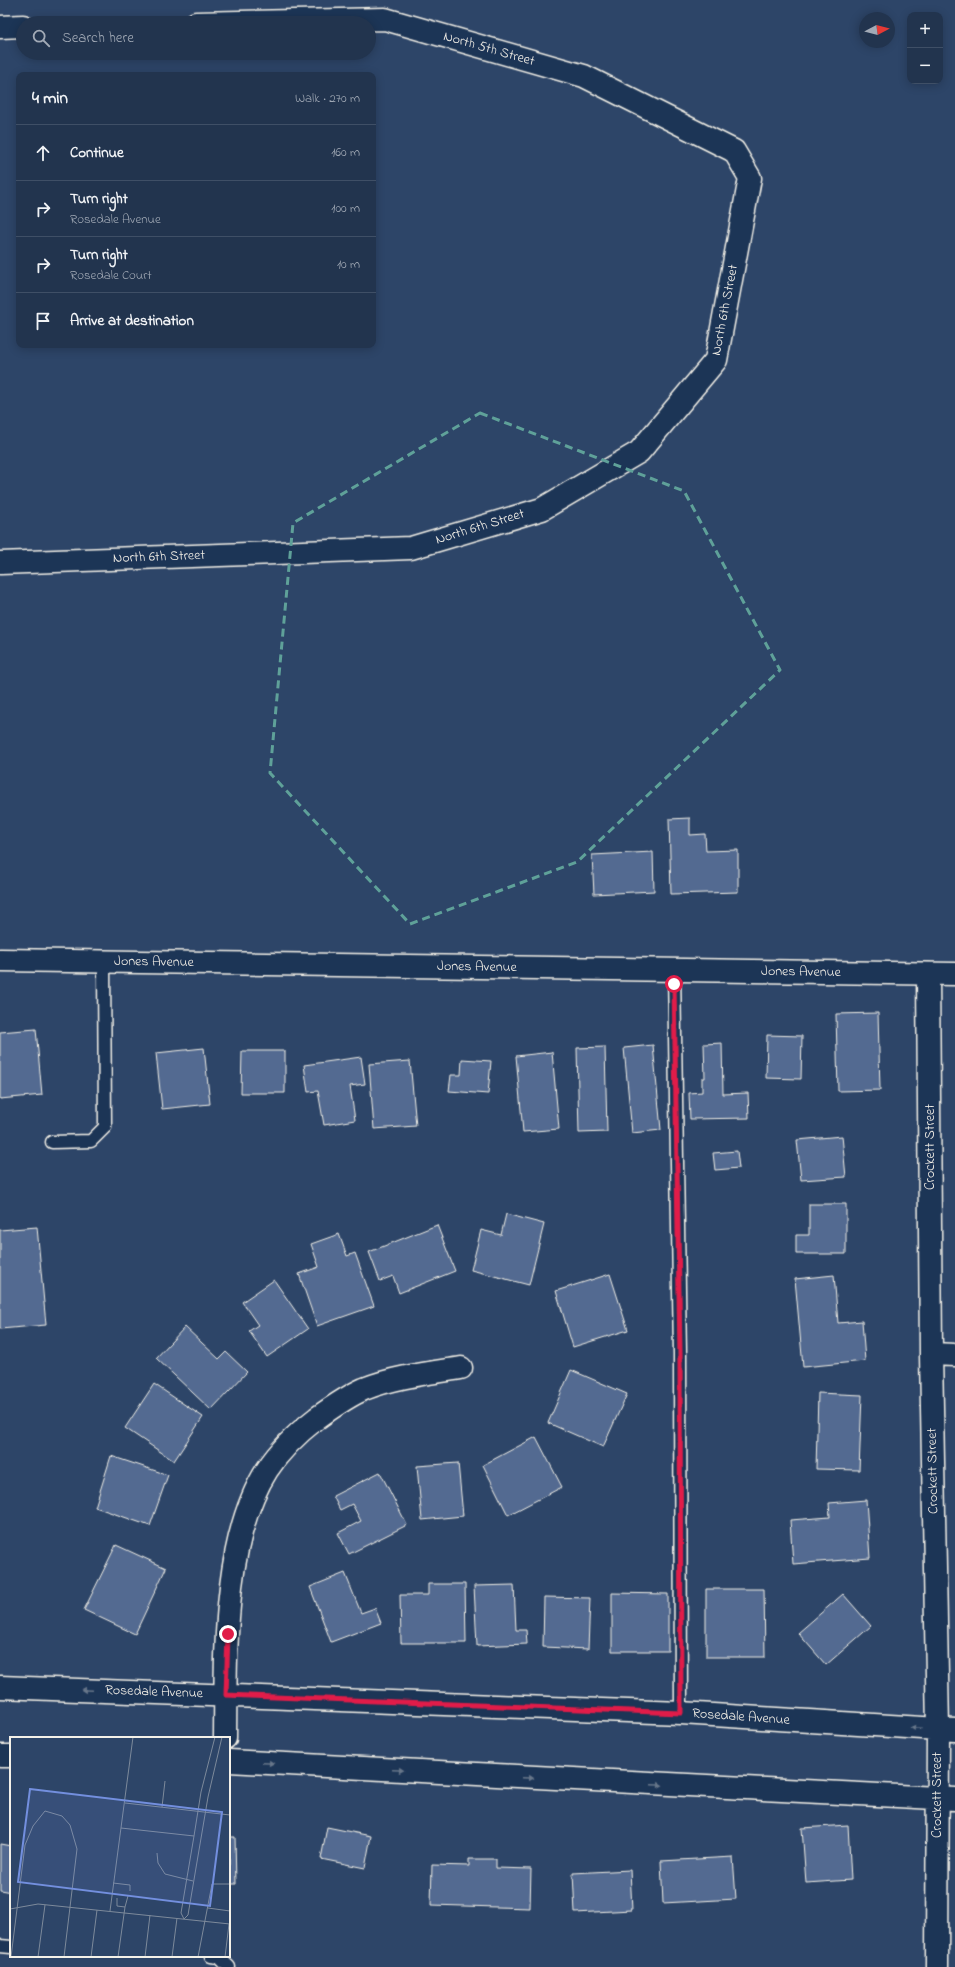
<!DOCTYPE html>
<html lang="en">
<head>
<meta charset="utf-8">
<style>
	:root { --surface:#22344e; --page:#2e3f58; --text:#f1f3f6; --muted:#a2aab6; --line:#3f4f66 }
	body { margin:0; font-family:"Indie Flower",sans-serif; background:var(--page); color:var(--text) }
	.controls { position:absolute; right:12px; top:12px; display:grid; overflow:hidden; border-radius:8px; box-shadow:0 2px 10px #0003 }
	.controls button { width:36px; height:36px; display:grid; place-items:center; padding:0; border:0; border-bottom:1px solid var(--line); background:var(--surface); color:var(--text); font:20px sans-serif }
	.compass { position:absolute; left:859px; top:12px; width:36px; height:36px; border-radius:50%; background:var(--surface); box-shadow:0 2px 10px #0003; rotate:83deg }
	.stop { position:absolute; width:12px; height:12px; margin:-9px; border:3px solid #e11d48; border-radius:50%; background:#fff }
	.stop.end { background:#e11d48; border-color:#fff; box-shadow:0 1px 4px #0008 }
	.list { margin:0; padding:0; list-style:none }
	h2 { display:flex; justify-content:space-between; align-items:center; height:52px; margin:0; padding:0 16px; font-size:17px }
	h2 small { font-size:13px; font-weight:400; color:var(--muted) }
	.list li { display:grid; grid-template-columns:26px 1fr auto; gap:12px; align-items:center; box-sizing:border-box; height:56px; padding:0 16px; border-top:1px solid var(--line) }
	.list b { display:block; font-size:15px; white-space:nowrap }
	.list p { margin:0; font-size:13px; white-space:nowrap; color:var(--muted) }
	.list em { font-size:13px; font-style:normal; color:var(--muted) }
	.icon { flex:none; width:22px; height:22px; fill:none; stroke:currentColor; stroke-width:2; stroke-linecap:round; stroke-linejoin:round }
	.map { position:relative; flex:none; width:955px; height:1967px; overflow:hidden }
	.search { position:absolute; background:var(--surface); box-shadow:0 2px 10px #0003; left:16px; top:16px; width:360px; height:44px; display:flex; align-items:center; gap:10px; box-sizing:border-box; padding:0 14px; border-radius:22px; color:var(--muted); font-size:15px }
	.panel { position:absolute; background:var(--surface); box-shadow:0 2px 10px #0003; left:16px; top:72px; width:360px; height:276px; border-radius:8px }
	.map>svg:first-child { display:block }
	.building { fill:#536b91; stroke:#f4f1e8 }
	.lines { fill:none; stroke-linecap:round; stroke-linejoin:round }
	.lane-casing { stroke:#f4f1e8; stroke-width:15 }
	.street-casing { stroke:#f4f1e8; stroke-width:25 }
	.secondary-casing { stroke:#f4f1e8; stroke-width:25 }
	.lane { stroke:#1d3557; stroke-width:12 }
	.street { stroke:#1d3557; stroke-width:22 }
	.secondary { stroke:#1d3557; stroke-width:22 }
	.oneway { fill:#68778a }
	.route { stroke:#e11d48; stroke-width:5 }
	.marked { fill:none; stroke:#5fa199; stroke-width:3; stroke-dasharray:8 5; stroke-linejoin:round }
	.labels { text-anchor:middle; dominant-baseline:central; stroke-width:3; stroke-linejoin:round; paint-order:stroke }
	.street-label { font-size:14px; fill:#f4f1e8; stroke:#1d3557 }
	.inset-road { fill:none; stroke:#7d8a9b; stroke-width:1 }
	.view { fill:#738fde; fill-opacity:0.15; stroke:#738fde; stroke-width:2 }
	.inset-edge { fill:none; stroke:#f4f1e8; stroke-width:2 }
</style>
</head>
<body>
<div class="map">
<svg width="955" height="1967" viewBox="0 0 955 1967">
	<rect width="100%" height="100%" fill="#2d4568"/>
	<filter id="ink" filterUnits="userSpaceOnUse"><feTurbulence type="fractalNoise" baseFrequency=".025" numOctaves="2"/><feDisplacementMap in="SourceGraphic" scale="8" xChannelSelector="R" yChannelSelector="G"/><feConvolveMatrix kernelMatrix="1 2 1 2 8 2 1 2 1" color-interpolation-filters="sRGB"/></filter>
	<g filter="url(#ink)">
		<path class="building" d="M690 818V835L705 834 706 851 738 850V892L671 894 669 819Z
			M653 852 654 891 594 894 592 855Z
			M878 1013 880 1090 838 1091 836 1014Z
			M36 1029 42 1095 0 1099V1032Z
			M767 1035 802 1036 801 1079 766 1078Z
			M722 1043 723 1094 748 1093 749 1118 690 1119 689 1093 702 1092V1078H705L704 1044Z
			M653 1045 661 1130 632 1133 624 1048Z
			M605 1047 607 1132 579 1133 577 1048Z
			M204 1048 210 1104 162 1109 156 1053Z
			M242 1051H285V1093H241Z
			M552 1052 559 1129 523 1132 516 1056Z
			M361 1057 365 1084 350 1086 355 1120 324 1125 318 1091 308 1092 304 1065Z
			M462 1059 491 1061 488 1094 449 1091 451 1075H461Z
			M410 1061 416 1126 374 1129 369 1064Z
			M842 1136 846 1177 801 1180 797 1140Z
			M737 1151 739 1168 715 1170 713 1153Z
			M809 1204H846V1254H796V1235H809Z
			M506 1214 544 1224 529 1285 471 1270 481 1230 501 1235Z
			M437 1225 455 1271 399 1293 393 1276 380 1281 369 1252Z
			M37 1227 46 1325 0 1329V1230Z
			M339 1234 347 1256 355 1253 374 1306 317 1326 299 1274 319 1267 311 1244Z
			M610 1274 628 1330 573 1347 556 1291Z
			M834 1275 838 1323 862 1321 865 1361 803 1367 795 1279Z
			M274 1280 308 1329 267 1357 249 1331 258 1325 242 1302Z
			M185 1327 219 1359 226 1352 247 1372 211 1410 156 1358Z
			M571 1370 627 1394 603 1447 548 1423Z
			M154 1384 203 1417 174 1461 125 1428Z
			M818 1393 862 1395 859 1470 816 1469Z
			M536 1437 562 1487 508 1515 483 1465Z
			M111 1456 168 1475 150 1526 95 1507Z
			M458 1463 463 1516 422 1520 417 1466Z
			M380 1472 407 1525 349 1554 338 1533 361 1521 352 1504 340 1510 333 1496Z
			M866 1500 870 1558 793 1564 790 1520 830 1517 829 1503Z
			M116 1545 166 1568 135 1634 84 1610Z
			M345 1573 361 1613 375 1608 381 1623 331 1642 310 1587Z
			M428 1584H465L466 1643H401L400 1595H428Z
			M514 1585 516 1630H526L527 1644 477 1646 474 1586Z
			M706 1589H764L765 1657H706Z
			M612 1593 668 1594V1651H612Z
			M843 1594 871 1626 826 1665 798 1633Z
			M544 1597 590 1598 588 1649 543 1647Z
			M848 1825 851 1880 806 1883 802 1828Z
			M327 1827 371 1836 365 1868 321 1859Z
			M229 1837H235L236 1884H229Z
			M0 1844 11 1846V1892L0 1890Z
			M733 1857 736 1899 663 1903 661 1861Z
			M469 1859H496V1868L531 1869 530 1908 431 1905 432 1865 469 1866Z
			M630 1870 632 1910 575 1913 573 1873Z"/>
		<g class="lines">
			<defs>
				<path id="lane" d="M674 970 680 1354 681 1713
					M52 1142 91 1141 105 1127 104 961
					M0 1946 11 1947
					M211 1956 219 1957 229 1967"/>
				<path id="street" d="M0 27 23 26
					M0 563 411 548 542 509 639 452 716 360 750 178 734 151 584 76 385 19 196 23
					M928 974 931 1354 938 1729 937 1967
					M931 1354 955 1355
					M0 1687 681 1713 955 1730
					M225 1738C226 1657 222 1540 267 1470 280 1450 299 1432 317 1418 331 1408 348 1396 364 1389 394 1377 429 1373 461 1368
					M0 1756H11
					M229 1761 955 1799"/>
				<path id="secondary" d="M0 960 955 974"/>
			</defs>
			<use href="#lane" class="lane-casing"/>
			<use href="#street" class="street-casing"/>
			<use href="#secondary" class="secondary-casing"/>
			<use href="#lane" class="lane"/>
			<use href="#street" class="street"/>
			<use href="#secondary" class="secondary"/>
		</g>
		<defs><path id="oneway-solid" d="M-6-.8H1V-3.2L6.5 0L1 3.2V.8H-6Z"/></defs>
		<g class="oneway">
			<use href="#oneway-solid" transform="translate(87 1690) rotate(-178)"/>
			<use href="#oneway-solid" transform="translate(916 1728) rotate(-176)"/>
			<use href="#oneway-solid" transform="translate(268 1763) rotate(3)"/>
			<use href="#oneway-solid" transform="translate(398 1770) rotate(3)"/>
			<use href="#oneway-solid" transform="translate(528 1778) rotate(3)"/>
			<use href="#oneway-solid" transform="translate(657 1785) rotate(3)"/>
		</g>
	</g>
	<g class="lines" filter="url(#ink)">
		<path class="route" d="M228 1634 226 1695 681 1713 680 1354 674 984"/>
	</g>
	<path class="marked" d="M480 413 684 491 780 670 577 862 410 924 270 773 293 523Z"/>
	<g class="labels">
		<g class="street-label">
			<text transform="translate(489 49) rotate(16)">North 5th Street</text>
			<text transform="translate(725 310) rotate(-79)">North 6th Street</text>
			<text transform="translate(480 527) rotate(-17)">North 6th Street</text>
			<text transform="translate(159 557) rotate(-2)">North 6th Street</text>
			<text transform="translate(154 962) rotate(1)">Jones Avenue</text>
			<text transform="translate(477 967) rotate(1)">Jones Avenue</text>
			<text transform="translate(801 972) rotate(1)">Jones Avenue</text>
			<text transform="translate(930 1147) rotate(-90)">Crockett Street</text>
			<text transform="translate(933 1471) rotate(-91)">Crockett Street</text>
			<text transform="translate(154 1692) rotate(2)">Rosedale Avenue</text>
			<text transform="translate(741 1717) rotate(4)">Rosedale Avenue</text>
			<text transform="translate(937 1795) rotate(-90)">Crockett Street</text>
		</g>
	</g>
	<g transform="translate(10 1737)">
		<rect width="220" height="220" fill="#2d4568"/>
		<path class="inset-road" d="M205 0 191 55 184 99 171 176 174 182 178 178 198 60 212 0M115 66 220 78M152 70 155 44M111 91 184 99M147 116 148 126 155 137 183 144M103 146 120 148V154M107 161V169L115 170 118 159M198 171 220 174M0 172 28 167 220 187M100 174 123 0M1 220 15 108 23 89 35 74 52 79 60 88 67 112 54 220M28 220 35 168M81 220 87 173M108 220 115 170M135 220 140 178M162 220 167 181M188 220 202 147H220M215 220 219 187"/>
		<path class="view" d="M20 52 212 75 200 169 8 145Z"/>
		<rect width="220" height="220" class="inset-edge"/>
	</g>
</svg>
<div class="controls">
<button>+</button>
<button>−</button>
</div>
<svg class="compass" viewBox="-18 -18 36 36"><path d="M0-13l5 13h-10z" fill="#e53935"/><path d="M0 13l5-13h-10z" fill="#a2aab6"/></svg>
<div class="stop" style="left:674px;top:984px"></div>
<div class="stop end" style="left:228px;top:1634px"></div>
<div class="search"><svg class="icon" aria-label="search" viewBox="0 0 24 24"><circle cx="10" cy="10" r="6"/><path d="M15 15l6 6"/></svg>Search here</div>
<section class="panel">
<h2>4 min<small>Walk · 270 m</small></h2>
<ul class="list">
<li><svg class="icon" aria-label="ahead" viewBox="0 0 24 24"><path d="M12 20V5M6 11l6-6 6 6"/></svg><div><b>Continue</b></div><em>160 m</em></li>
<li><svg class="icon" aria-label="right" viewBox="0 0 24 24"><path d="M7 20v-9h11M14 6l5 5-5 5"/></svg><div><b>Turn right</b><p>Rosedale Avenue</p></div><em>100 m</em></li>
<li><svg class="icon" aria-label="right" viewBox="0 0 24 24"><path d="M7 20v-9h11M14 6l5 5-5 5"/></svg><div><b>Turn right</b><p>Rosedale Court</p></div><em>10 m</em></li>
<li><svg class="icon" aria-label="arrive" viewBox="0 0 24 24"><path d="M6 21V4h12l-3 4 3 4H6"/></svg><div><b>Arrive at destination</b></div></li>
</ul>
</section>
</div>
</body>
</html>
